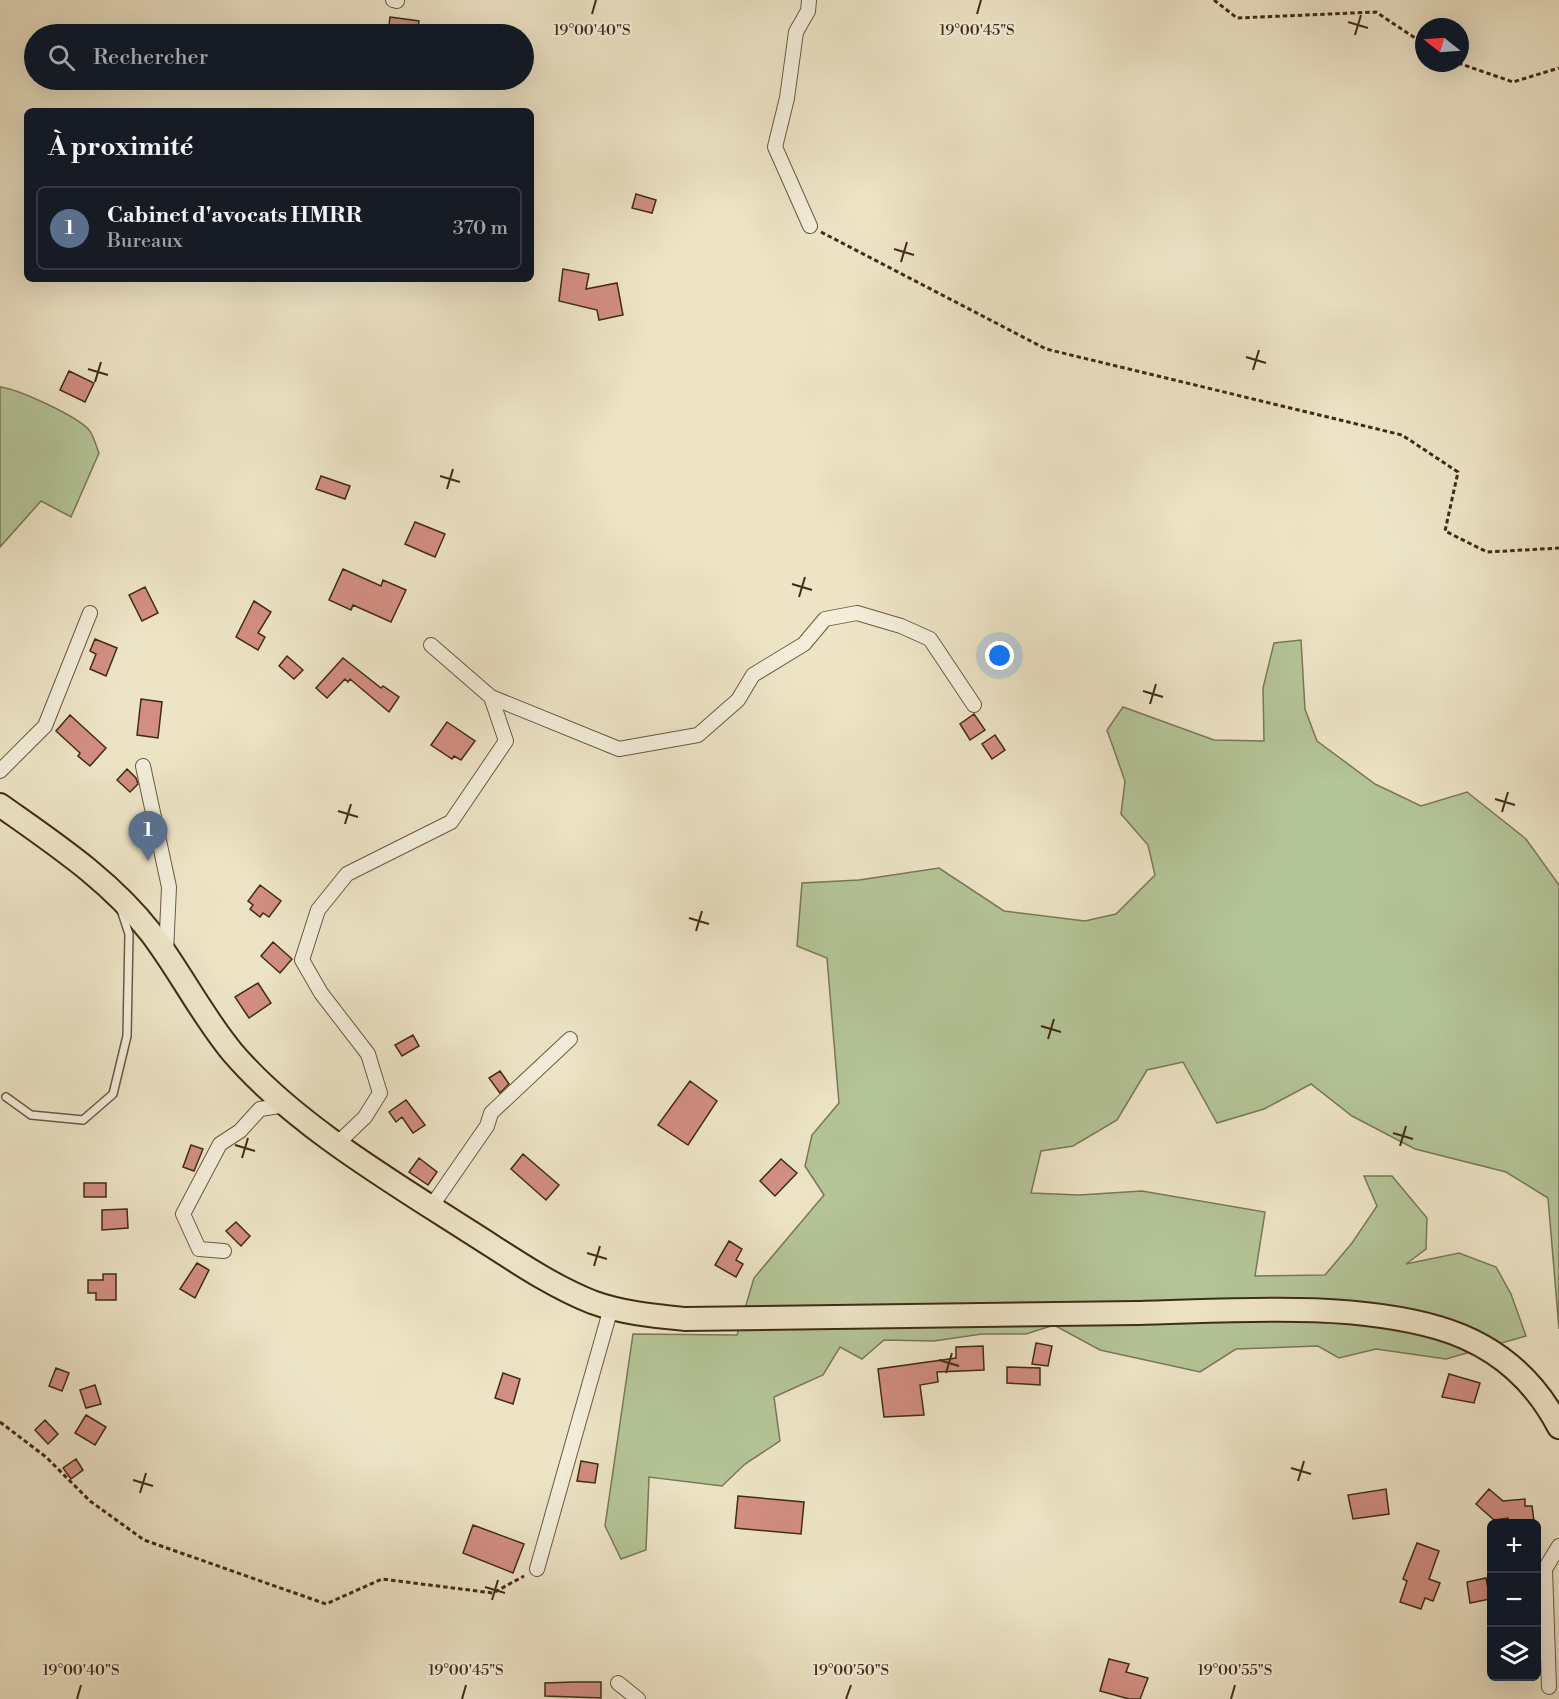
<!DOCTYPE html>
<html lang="fr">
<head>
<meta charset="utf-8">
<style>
	:root { --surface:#171b24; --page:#20242c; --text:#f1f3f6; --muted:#9ea1a6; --line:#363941; --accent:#0f766e }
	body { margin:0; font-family:"Libre Bodoni",serif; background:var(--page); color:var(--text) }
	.controls { position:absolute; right:18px; bottom:18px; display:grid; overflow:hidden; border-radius:9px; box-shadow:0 6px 24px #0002 }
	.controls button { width:54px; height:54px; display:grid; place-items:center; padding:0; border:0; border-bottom:2px solid var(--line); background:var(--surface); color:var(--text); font:30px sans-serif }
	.compass { position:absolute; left:1415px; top:18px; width:54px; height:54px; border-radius:50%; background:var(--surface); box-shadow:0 6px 24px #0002; rotate:287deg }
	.you { position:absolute; left:1000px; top:656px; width:21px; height:21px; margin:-15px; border:4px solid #fff; border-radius:50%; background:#1a73e8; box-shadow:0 0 0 9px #1a73e833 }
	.badge { display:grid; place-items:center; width:39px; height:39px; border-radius:50%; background:var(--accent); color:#fff; font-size:20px; font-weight:700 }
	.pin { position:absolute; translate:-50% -50px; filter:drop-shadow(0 2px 3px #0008) }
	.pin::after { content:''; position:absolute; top:32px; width:21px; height:18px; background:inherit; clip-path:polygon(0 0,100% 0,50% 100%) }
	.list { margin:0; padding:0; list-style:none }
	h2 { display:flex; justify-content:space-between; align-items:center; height:78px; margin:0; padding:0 24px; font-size:26px }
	h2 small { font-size:20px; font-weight:400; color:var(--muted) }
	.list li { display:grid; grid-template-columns:39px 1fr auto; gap:18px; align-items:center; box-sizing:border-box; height:84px; margin:0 12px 12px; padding:0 12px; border:2px solid var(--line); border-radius:9px }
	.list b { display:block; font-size:22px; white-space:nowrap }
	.list p { margin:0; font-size:20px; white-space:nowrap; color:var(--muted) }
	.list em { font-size:20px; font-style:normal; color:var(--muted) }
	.icon { flex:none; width:33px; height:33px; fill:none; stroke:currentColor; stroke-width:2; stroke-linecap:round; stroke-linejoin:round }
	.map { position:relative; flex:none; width:1559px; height:1699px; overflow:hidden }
	.search { position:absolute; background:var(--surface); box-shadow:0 6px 24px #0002; left:24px; top:24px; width:510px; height:66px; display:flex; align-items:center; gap:15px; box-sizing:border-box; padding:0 21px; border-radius:33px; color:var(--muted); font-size:22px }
	.panel { position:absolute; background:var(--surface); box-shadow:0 6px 24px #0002; left:24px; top:108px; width:510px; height:174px; border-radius:9px }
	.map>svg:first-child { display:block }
	.green { fill:#b4c598; stroke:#7a7856; stroke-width:1.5 }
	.building { fill:#d28e82; stroke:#412b14; stroke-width:1.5 }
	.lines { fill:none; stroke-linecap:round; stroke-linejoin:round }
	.lane-casing { stroke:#6c5940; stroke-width:10 }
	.street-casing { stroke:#6c5940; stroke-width:16 }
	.primary-casing { stroke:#412b14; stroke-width:26 }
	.path { stroke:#412b14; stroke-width:3; stroke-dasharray:4.5 3; stroke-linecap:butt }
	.lane { stroke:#f3edda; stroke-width:7 }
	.street { stroke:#f3edda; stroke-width:14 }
	.primary { stroke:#ede4c6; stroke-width:22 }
	.ticks { fill:none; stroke:#412b14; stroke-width:2 }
	.ticks-label { font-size:15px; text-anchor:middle; fill:#412b14; stroke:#f3edda; stroke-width:4.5; stroke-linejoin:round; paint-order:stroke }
</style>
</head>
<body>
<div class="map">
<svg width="1559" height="1699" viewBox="0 0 1559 1699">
	<rect width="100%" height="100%" fill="#ede4c6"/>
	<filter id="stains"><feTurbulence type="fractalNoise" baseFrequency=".00333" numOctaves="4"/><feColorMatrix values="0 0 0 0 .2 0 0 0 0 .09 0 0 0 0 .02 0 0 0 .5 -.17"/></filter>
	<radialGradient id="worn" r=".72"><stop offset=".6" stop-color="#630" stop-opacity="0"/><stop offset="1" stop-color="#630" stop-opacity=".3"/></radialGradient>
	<path class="green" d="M0 387C18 389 77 416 89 430 94 436 96 446 99 453L71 517 41 501 0 547Z
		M1301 640 1305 709 1317 741 1375 784 1421 806 1467 792 1526 839 1559 885V1329L1548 1198 1506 1172 1415 1149 1352 1116 1311 1084 1264 1109 1217 1123 1183 1062 1147 1070 1117 1120 1073 1146 1041 1151 1031 1193 1079 1195 1142 1191 1265 1212 1255 1276 1325 1275 1352 1243 1377 1206 1364 1176H1392L1427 1218 1426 1249 1406 1264 1459 1253 1496 1267 1511 1294 1526 1336 1446 1359 1376 1349 1339 1358 1318 1346 1236 1349 1200 1372 1100 1350 1054 1325 1026 1334H982L934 1341 884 1340 862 1359 840 1347 823 1375 774 1397 780 1441 745 1464 722 1486 649 1477 646 1550 621 1559 605 1526 633 1334 737 1335 754 1278 824 1195 805 1166 812 1135 839 1103 827 958 797 946 802 883 859 880 939 868 1004 911 1085 921 1116 914 1155 875 1148 845 1121 814 1125 781 1107 730 1123 707 1214 740 1264 741 1263 688 1274 643Z"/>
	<path class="building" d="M390 17 419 21 417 34H388Z
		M636 194 656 200 652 213 632 208Z
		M563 269 589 274 586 289 617 283 623 315 599 320 597 310 559 301Z
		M69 371 94 383 85 402 60 390Z
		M321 476 350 486 345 499 316 489Z
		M415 522 445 534 435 557 405 544Z
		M343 569 381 586 383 580 406 590 391 622 353 605 351 610 329 600Z
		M145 587 158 613 142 621 129 595Z
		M254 601 271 612 258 633 265 637 258 650 236 637Z
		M95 639 117 648 106 676 90 669 96 654 90 651Z
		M287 656 303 670 294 679 279 666Z
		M343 658 381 688 383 686 399 697 389 712 350 679 348 682 345 679 327 698 316 688Z
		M141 699 162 702 158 738 137 735Z
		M974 714 985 730 970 740 960 724Z
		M70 715 106 748 90 766 78 756 80 753 56 731Z
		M447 722 475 741 461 760 454 756 452 759 431 745Z
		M995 735 1005 750 992 759 982 744Z
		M127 769 136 778 138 784 130 792 117 780Z
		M260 885 281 901 269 917 263 913 260 917 250 909 253 905 248 901Z
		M273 942 292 959 280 973 261 956Z
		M258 983 271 1003 249 1018 235 997Z
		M413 1035 419 1046 402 1056 395 1045Z
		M500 1071 509 1084 500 1093 489 1078Z
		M690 1081 717 1101 688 1145 658 1125Z
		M406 1100 425 1125 413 1133 402 1117 396 1122 389 1112Z
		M191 1145 203 1149 194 1171 183 1167Z
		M523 1154 559 1185 546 1200 511 1169Z
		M419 1158 437 1172 428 1185 409 1172Z
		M781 1159 797 1173 775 1196 760 1181Z
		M84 1183H106V1197H84Z
		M127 1209 128 1228 102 1230V1210Z
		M236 1222 250 1236 241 1246 226 1231Z
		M729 1241 742 1249 736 1260 743 1264 736 1277 715 1265Z
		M197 1263 209 1270 195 1298 180 1289Z
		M103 1274H116V1300H96V1293H88V1280H103Z
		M1036 1343 1052 1346 1048 1366 1032 1364Z
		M983 1346 984 1370 937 1372 938 1382 920 1385 924 1415 884 1417 878 1369 956 1358V1347Z
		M1007 1367 1040 1368V1385L1007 1383Z
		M56 1368 69 1373 62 1391 49 1386Z
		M503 1373 520 1379 513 1404 495 1398Z
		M1449 1374 1480 1383 1474 1403 1442 1397Z
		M95 1385 101 1404 86 1408 80 1390Z
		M86 1415 106 1427 95 1445 75 1433Z
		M45 1420 58 1434 48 1444 35 1430Z
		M76 1459 83 1470 71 1479 63 1468Z
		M581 1461 598 1464 595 1483 577 1481Z
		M1386 1489 1389 1514 1353 1519 1348 1495Z
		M1489 1489 1503 1501 1525 1499V1506H1532L1534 1521 1508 1524V1518L1494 1520 1476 1504Z
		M738 1496 804 1502 801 1534 735 1528Z
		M473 1525 524 1544 513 1573 463 1553Z
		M1417 1543 1439 1551 1429 1579 1440 1583 1433 1601 1425 1598 1421 1609 1400 1602 1407 1581 1403 1579Z
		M1486 1578 1490 1599 1470 1603 1467 1582Z
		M1109 1659 1129 1664 1126 1672 1148 1678 1140 1699H1129L1100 1691Z
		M574 1682H601V1698L545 1696V1683Z"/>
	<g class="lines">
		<defs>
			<path id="lane" d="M6 1097 31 1115 83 1120 113 1094 127 1036 129 934 121 910"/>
			<path id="street" d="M393 0 397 1
				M809 0 808 11 796 32 787 98 775 147 810 226
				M491 697 619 749 698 735 738 700 753 675 804 644 825 619 857 613 901 626 930 639 974 705
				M143 766 169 887 166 953
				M0 771 45 726 90 613
				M338 1143 365 1117 380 1093 368 1054 321 993 302 960 318 910 347 874 451 822 506 741 491 697 431 645
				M431 1207 487 1126 491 1113 570 1039
				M224 1251 199 1249 183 1214 220 1144 240 1131 260 1109 286 1105
				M537 1569 611 1308
				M618 1683 638 1699
				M1549 1687 1545 1569 1559 1546"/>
			<path id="primary" d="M0 805C55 844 110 880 151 933 180 971 202 1016 233 1053 293 1123 389 1180 467 1230 507 1255 547 1284 592 1302 622 1313 654 1316 685 1319 836 1317 986 1315 1136 1313 1232 1311 1346 1301 1439 1328 1493 1344 1533 1377 1559 1427"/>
		</defs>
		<use href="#lane" class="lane-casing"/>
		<use href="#street" class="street-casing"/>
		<use href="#primary" class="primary-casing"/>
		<path class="path" d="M1214 0 1237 18 1376 12 1424 44
			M1458 63 1513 82 1559 68
			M821 232 1046 349 1402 435 1458 472 1445 531 1487 552 1559 548
			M0 1422 46 1457 90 1501 144 1540 326 1604 382 1579 493 1593 524 1576"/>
		<use href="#lane" class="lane"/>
		<use href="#street" class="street"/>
		<use href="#primary" class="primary"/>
	</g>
	<path class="ticks" d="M592 14 596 0M977 14 981 0M1348 22 1368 28M1355 35 1361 15M894 249 914 255M901 262 907 242M1246 357 1266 363M88 369 108 375M1253 370 1259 350M95 382 101 362M440 476 460 482M447 489 453 469M792 584 812 590M799 597 805 577M1143 691 1163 697M1150 704 1156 684M1495 799 1515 805M338 811 358 817M1502 812 1508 792M345 824 351 804M689 918 709 924M696 931 702 911M1041 1026 1061 1032M1048 1039 1054 1019M1393 1133 1413 1139M235 1145 255 1151M1400 1146 1406 1126M242 1158 248 1138M587 1253 607 1259M594 1266 600 1246M939 1360 959 1366M946 1373 952 1353M1291 1468 1311 1474M133 1480 153 1486M1298 1481 1304 1461M140 1493 146 1473M485 1587 505 1593M492 1600 498 1580M77 1699 81 1685M462 1699 466 1685M846 1699 851 1685M1231 1699 1235 1685"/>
	<g class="ticks-label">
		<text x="592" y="35">19°00'40"S</text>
		<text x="977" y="35">19°00'45"S</text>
		<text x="81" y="1675">19°00'40"S</text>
		<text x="466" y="1675">19°00'45"S</text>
		<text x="851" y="1675">19°00'50"S</text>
		<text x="1235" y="1675">19°00'55"S</text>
	</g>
	<rect width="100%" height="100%" filter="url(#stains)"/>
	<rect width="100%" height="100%" fill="url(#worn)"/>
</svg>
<div class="controls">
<button>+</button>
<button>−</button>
<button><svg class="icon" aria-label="layers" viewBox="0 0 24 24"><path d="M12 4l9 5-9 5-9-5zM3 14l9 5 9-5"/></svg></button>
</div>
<svg class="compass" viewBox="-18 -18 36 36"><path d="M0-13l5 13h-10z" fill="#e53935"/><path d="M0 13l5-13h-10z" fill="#9ea1a6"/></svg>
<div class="you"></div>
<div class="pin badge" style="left:148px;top:861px;background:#5c6f8a">1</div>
<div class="search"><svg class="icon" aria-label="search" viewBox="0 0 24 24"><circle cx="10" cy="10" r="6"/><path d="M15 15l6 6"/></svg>Rechercher</div>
<section class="panel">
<h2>À proximité<small></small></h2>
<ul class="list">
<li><span class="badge" style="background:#5c6f8a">1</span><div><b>Cabinet d'avocats HMRR</b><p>Bureaux</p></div><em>370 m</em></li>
</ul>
</section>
</div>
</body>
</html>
